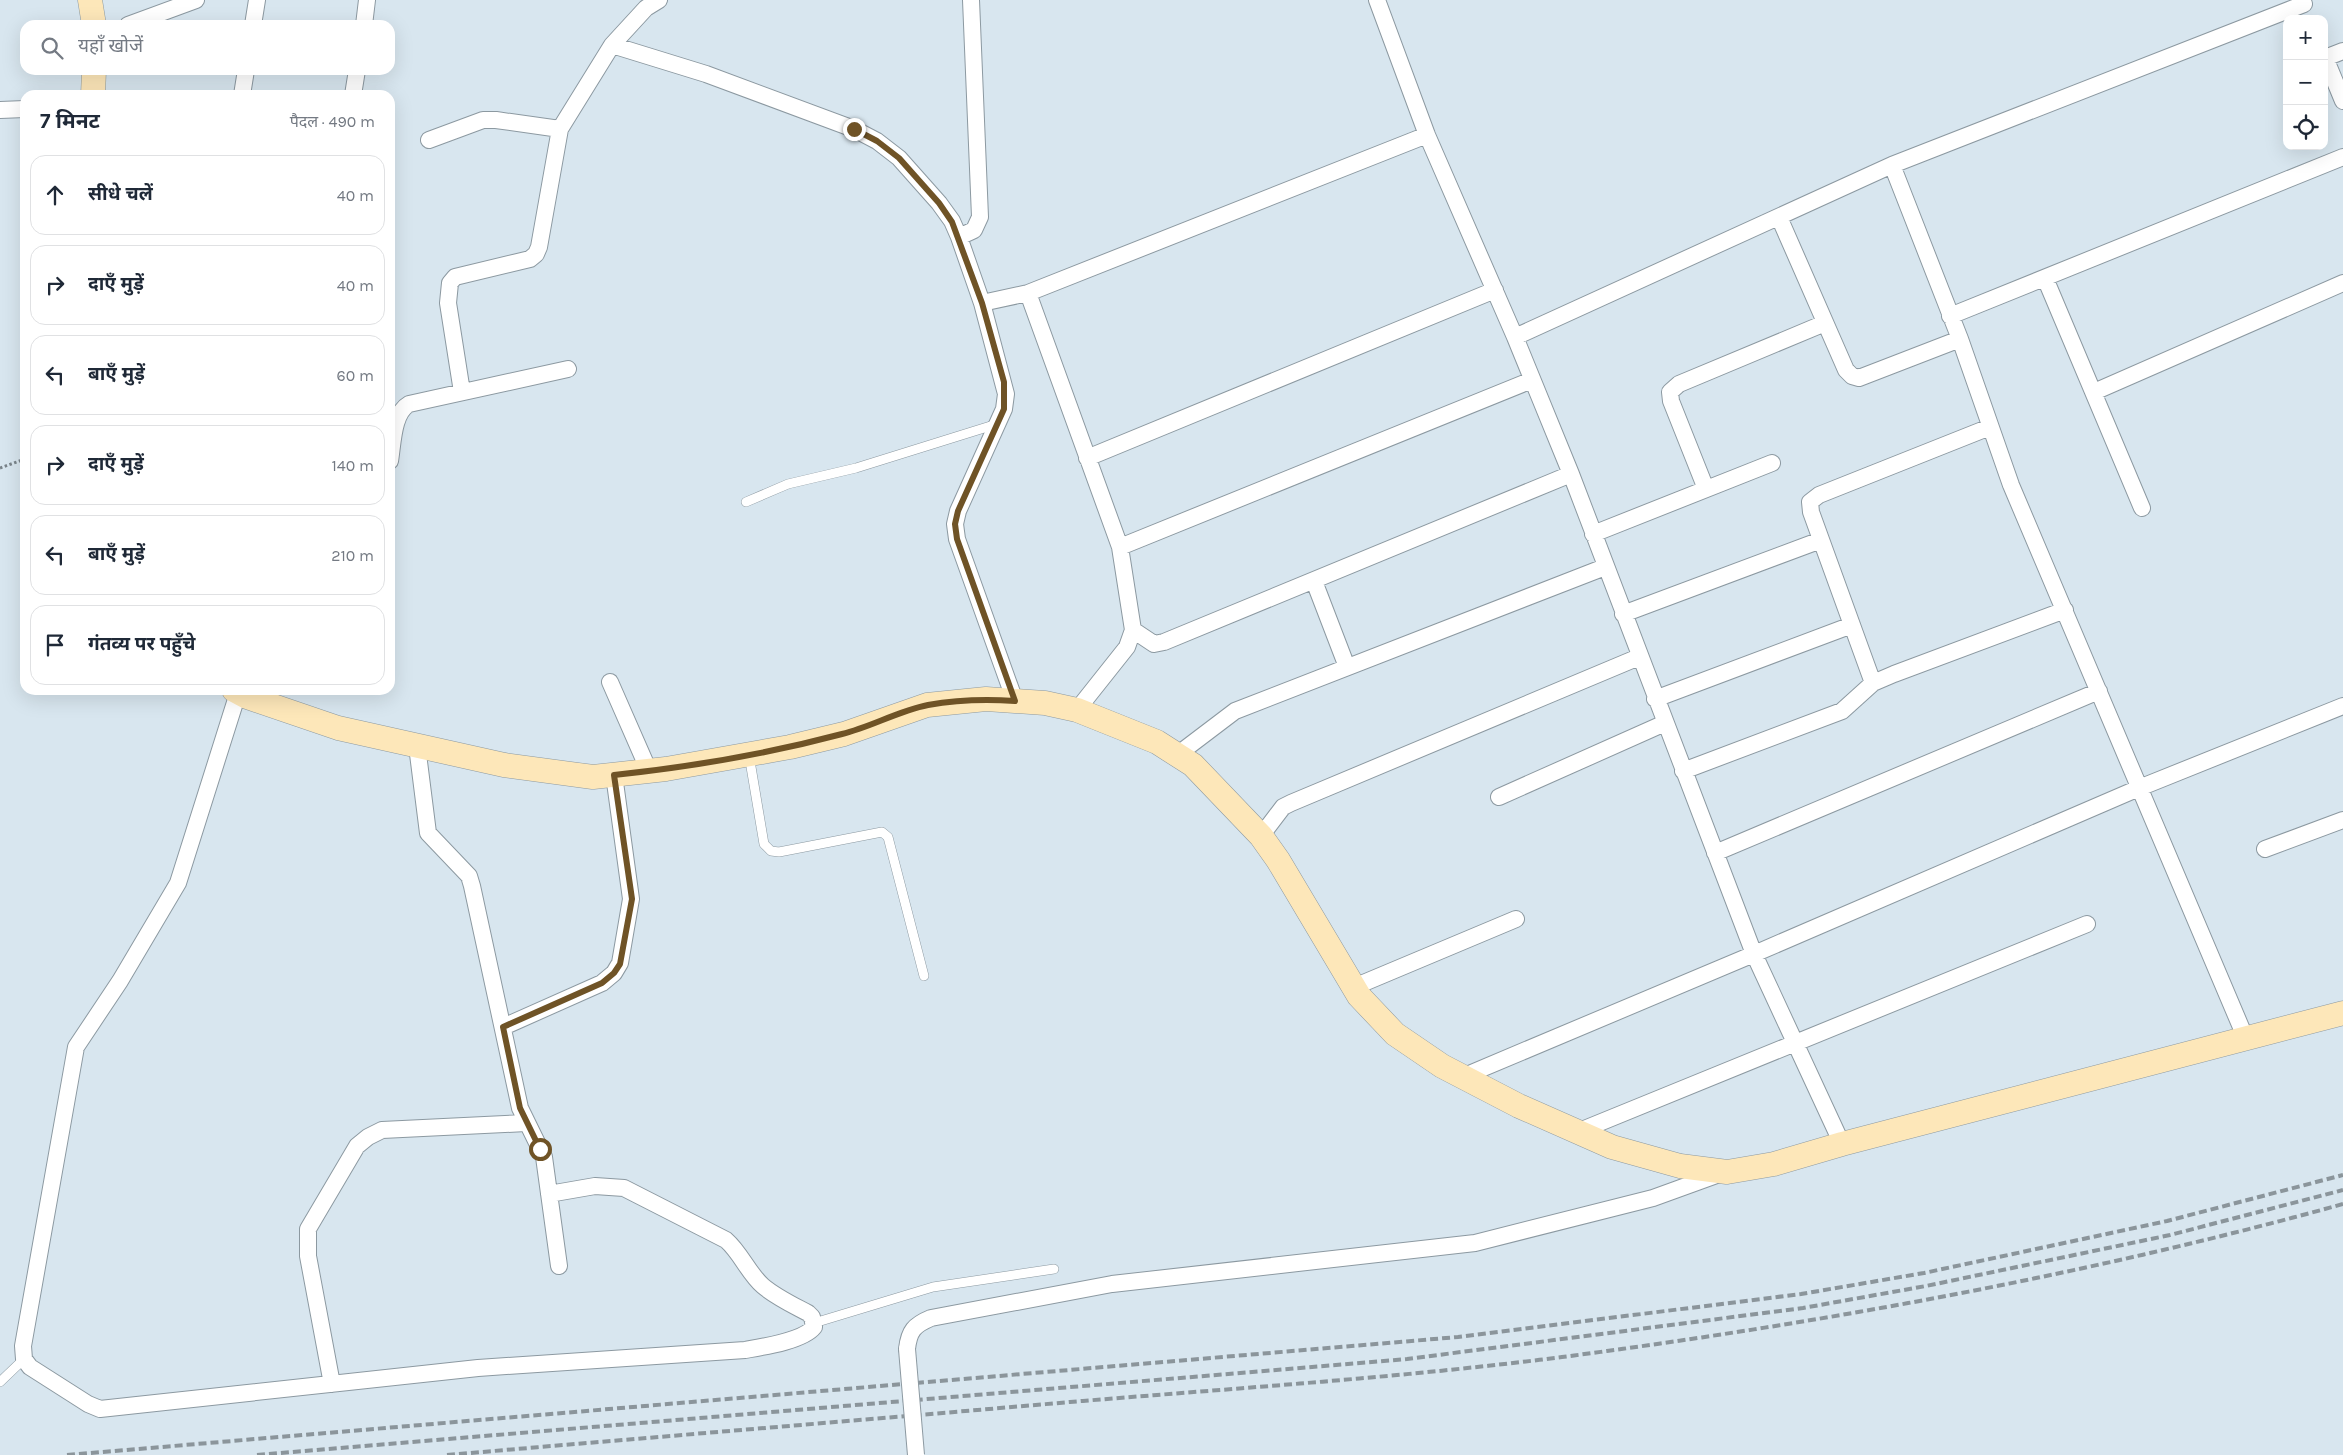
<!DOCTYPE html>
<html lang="hi">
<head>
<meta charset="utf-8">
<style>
	:root { --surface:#fff; --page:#f2f2f3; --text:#1f2937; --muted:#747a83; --line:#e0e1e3 }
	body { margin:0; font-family:Karla,"Noto Sans Devanagari",sans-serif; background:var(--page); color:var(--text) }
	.controls { position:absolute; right:15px; top:15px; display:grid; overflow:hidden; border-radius:10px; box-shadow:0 5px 20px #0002 }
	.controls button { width:45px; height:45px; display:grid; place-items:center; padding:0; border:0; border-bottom:1px solid var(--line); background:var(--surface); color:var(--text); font:25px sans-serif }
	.stop { position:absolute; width:15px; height:15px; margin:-11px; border:4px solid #6f5326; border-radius:50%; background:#fff }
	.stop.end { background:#6f5326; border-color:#fff; box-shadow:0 1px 5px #0008 }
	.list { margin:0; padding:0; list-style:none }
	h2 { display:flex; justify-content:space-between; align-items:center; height:65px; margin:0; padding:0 20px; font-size:21px }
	h2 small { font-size:16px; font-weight:400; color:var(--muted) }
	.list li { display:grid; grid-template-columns:32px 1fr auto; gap:15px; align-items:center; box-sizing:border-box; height:80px; margin:0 10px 10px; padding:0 10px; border:1px solid var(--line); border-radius:15px }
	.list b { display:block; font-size:19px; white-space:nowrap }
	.list em { font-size:16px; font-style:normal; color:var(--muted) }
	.icon { flex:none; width:28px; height:28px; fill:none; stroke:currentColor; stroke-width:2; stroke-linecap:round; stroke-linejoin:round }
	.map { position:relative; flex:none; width:2343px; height:1455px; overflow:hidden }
	.search { position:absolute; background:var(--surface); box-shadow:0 5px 20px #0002; left:20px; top:20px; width:375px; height:55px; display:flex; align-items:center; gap:12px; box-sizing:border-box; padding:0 18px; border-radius:15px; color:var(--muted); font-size:19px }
	.panel { position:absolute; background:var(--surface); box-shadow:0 5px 20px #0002; left:20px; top:90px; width:375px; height:605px; border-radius:15px }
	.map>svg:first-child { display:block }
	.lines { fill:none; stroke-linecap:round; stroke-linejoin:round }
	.lane-casing { stroke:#8c99a1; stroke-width:10 }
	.street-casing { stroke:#8c99a1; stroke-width:18 }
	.secondary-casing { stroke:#8c99a1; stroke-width:25 }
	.path { stroke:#7a848a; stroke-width:3; stroke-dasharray:2.5 2.5; stroke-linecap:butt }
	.lane { stroke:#fff; stroke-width:9 }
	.street { stroke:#fff; stroke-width:16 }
	.secondary { stroke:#fde7b9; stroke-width:24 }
	.rail { stroke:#8b959b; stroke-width:4; stroke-dasharray:8 4; stroke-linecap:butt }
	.street-bridge-casing { stroke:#8c99a1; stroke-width:18; stroke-linecap:butt }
	.street-bridge { stroke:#fff; stroke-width:16 }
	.route { stroke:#6f5326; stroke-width:6 }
</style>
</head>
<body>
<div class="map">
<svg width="2343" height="1455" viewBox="0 0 2343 1455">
	<rect width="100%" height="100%" fill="#d8e6ef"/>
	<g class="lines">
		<defs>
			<path id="lane" d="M746 502 788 484 856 468 997 424
				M749 755 764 844 771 851 779 852 882 832 888 837 924 976
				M814 1323 933 1287 1054 1269
				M0 1382 24 1359"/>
			<path id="street" d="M1377 0 1427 135 1515 337 1571 474 1754 954 1842 1144
				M128 25 196 0
				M253 25 257 0
				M364 25 367 0
				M612 45 706 74 854 129 877 141 899 158 939 203 952 221 959 237 982 303 1006 394 1004 409 958 511 955 524 957 539 1015 701
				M2324 55 2343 101
				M2325 58 2343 51
				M242 95 246 70
				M353 95 357 70
				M0 110 25 109
				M429 140 483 120H496L560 129
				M1892 165 1960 339 2011 485 2246 1039
				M1779 217 1846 370 1852 376 1859 378 1960 339
				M959 237 974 230 980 217 971 0
				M2045 278 2142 508
				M1028 293 1120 547 1133 630 1127 647 1077 710
				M982 303 1028 293 1427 135
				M1950 316 2343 157
				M1515 337 1892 165 2304 4
				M462 392 448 303 450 283 455 277 530 259 536 254 539 247 560 129 612 45 646 8 659 0
				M2094 392 2343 283
				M1087 458 1495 290
				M390 461C393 443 393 413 409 404L568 369
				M1706 489 1671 401 1670 392 1679 384 1825 323
				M1593 534 1772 463
				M1120 547 1532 380
				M1314 581 1347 667
				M1623 614 1821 540
				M1133 630 1154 644 1164 642 1571 474
				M610 682 649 771
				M1873 683 1811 512 1810 502 1819 495 1990 427
				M238 693 178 883 120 981 76 1047 23 1346 24 1359 30 1367 88 1404 100 1409 478 1368 745 1350C762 1347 803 1341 814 1327L812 1317 808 1313C793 1305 776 1297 763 1286 748 1273 741 1253 726 1240L624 1188 595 1186 549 1194
				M1655 699 1852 625
				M417 746 428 833 469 876 472 886 520 1108 544 1157 559 1266
				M1177 755 1235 711 1605 567
				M1683 771 1842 711 1873 683 1894 674 2065 610
				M1499 797 1665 723
				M1261 836 1283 807 1291 803 1639 657
				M2265 849 2343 820
				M1715 853 2099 691
				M1354 987 1516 919
				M503 1027 602 983 614 973 620 963 631 899 614 775
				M1462 1077 1754 954 2139 788 2343 706
				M1577 1132 2087 924
				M907 1349C909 1331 914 1325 931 1318L1112 1284 1475 1243 1653 1198 1722 1173
				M332 1384 308 1256V1229L357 1146 368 1137 382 1130 526 1123"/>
			<path id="secondary" d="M90 0 94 25
				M93 95 94 70
				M234 690 247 697 338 728 504 765 593 777 666 769 790 747 844 734 927 705 986 699 1045 703 1077 710 1157 742 1193 765 1261 836 1278 860 1359 996 1395 1034 1442 1066 1519 1106 1612 1147 1680 1166 1727 1172 1774 1164 1842 1144 2343 1013"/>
		</defs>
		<use href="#lane" class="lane-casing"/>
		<use href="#street" class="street-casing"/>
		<use href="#secondary" class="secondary-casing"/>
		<path class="path" d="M0 468 25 459"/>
		<use href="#lane" class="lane"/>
		<use href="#street" class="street"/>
		<use href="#secondary" class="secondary"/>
		<path class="rail" d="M67 1455 1458 1337 1801 1294 1924 1273 2167 1221 2343 1175
			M257 1455 1407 1359 1803 1308 1926 1286 2170 1235 2343 1190
			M447 1455C655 1437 863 1420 1070 1402 1249 1387 1429 1376 1607 1351 1855 1317 2102 1271 2343 1204"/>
		<defs>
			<path id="street-bridge" d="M907 1349 916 1455"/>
		</defs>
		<use href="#street-bridge" class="street-bridge-casing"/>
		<use href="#street-bridge" class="street-bridge"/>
	</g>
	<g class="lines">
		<path class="route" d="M540 1149 520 1108 503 1027 602 983 614 973 620 964 632 899 614 775C690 767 767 754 842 734 871 727 898 711 928 705 956 700 986 699 1015 701L957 539 955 524 958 511 1004 409V382L982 303 952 222 939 203 899 158 877 141 854 129"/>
	</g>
</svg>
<div class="controls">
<button>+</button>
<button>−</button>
<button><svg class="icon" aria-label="locate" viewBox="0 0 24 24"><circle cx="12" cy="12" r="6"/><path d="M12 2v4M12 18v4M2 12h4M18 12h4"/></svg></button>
</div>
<div class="stop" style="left:540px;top:1149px"></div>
<div class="stop end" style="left:854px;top:129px"></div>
<div class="search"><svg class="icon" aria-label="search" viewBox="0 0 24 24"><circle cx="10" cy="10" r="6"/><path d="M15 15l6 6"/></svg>यहाँ खोजें</div>
<section class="panel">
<h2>7 मिनट<small>पैदल · 490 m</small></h2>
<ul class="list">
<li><svg class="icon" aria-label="ahead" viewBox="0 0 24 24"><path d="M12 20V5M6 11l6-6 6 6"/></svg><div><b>सीधे चलें</b></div><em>40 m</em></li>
<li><svg class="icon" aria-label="right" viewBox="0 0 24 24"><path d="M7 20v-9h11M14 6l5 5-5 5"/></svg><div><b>दाएँ मुड़ें</b></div><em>40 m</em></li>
<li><svg class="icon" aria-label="left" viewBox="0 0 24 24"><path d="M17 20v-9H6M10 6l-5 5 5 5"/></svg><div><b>बाएँ मुड़ें</b></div><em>60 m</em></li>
<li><svg class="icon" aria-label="right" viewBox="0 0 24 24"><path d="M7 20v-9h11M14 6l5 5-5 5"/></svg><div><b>दाएँ मुड़ें</b></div><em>140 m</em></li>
<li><svg class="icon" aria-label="left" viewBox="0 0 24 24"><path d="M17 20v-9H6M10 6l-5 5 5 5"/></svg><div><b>बाएँ मुड़ें</b></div><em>210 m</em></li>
<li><svg class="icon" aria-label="arrive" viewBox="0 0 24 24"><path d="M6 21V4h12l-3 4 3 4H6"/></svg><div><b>गंतव्य पर पहुँचे</b></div></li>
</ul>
</section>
</div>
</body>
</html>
